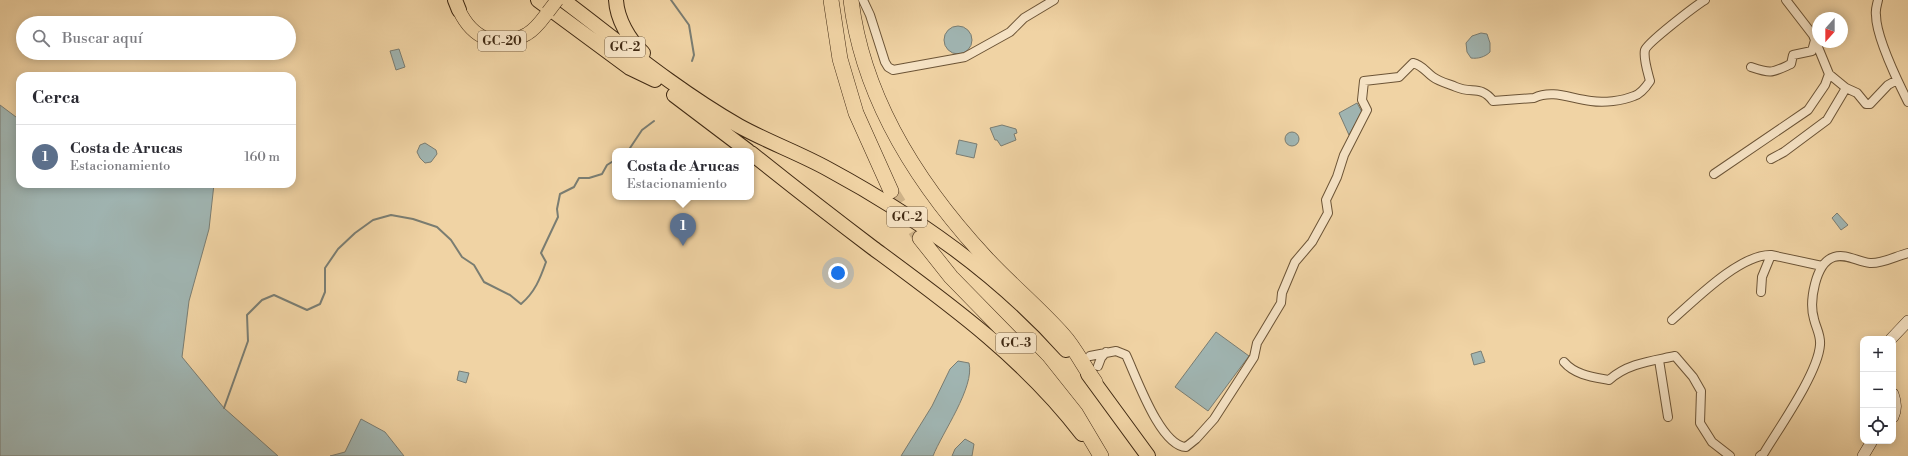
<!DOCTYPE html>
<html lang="es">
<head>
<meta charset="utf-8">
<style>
	:root { --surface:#fff; --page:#f7f7f7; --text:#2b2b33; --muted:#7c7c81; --line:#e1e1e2; --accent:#8f2418 }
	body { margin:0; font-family:"Libre Bodoni",serif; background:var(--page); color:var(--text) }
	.controls { position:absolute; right:12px; bottom:12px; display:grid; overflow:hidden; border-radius:8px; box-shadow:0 2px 10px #0003 }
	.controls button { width:36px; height:36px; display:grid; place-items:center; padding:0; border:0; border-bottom:1px solid var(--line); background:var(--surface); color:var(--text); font:20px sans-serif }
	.compass { position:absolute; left:1812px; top:12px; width:36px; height:36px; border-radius:50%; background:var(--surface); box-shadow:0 2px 10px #0003; rotate:201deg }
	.you { position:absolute; left:838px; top:273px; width:14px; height:14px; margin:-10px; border:3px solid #fff; border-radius:50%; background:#1a73e8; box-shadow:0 0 0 6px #1a73e833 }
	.badge { display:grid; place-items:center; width:26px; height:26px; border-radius:50%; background:var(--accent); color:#fff; font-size:13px; font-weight:700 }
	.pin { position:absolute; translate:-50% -33px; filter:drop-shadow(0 1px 2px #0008) }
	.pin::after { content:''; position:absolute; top:21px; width:14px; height:12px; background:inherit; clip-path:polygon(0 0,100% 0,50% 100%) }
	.popup { position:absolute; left:612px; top:148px; width:142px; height:52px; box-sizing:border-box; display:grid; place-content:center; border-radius:8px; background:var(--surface); filter:drop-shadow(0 1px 3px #0005); font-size:13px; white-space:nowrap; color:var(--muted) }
	.popup b { font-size:15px; color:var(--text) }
	.popup::after { content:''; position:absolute; left:50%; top:100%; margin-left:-8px; border:8px solid transparent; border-top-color:var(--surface) }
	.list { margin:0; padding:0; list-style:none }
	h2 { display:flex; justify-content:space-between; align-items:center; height:52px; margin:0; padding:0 16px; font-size:17px }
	h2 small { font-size:13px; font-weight:400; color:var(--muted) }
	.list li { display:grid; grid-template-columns:26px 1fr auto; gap:12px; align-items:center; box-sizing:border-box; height:64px; padding:0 16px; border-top:1px solid var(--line) }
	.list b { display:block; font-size:15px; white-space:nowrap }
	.list p { margin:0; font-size:13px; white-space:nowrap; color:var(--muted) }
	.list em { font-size:13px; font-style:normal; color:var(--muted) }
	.icon { flex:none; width:22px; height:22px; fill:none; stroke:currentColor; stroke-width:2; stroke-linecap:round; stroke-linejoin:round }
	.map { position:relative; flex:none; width:1908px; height:456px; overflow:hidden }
	.search { position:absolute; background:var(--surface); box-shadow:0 2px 10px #0003; left:16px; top:16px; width:280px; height:44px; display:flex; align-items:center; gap:10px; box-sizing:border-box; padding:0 14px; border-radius:22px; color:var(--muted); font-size:15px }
	.panel { position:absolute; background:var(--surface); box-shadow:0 2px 10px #0003; left:16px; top:72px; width:280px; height:116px; border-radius:12px }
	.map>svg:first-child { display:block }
	.water { fill:#a0b5b2; stroke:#7a7d72 }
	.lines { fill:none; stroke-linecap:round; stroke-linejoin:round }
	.stream { stroke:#7a7d72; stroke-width:2 }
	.motorway-tunnel { stroke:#cdb187; stroke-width:15; stroke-dasharray:15 8; stroke-linecap:butt }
	.minor-casing { stroke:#6c5436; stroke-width:10 }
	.secondary-casing { stroke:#402912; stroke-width:12 }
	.primary-casing { stroke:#402912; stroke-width:14 }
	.trunk-casing { stroke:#402912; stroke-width:16 }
	.motorway-casing { stroke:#402912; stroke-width:16 }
	.minor { stroke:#f5e2c4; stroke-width:8 }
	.secondary { stroke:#f5e2c4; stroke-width:11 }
	.primary { stroke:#f0d3a4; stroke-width:13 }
	.trunk { stroke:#f0d3a4; stroke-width:14 }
	.motorway { stroke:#f0d3a4; stroke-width:15 }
	.primary-bridge-casing { stroke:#402912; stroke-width:14; stroke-linecap:butt }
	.primary-bridge { stroke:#f0d3a4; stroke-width:13 }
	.labels { text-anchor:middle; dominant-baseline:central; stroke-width:4; stroke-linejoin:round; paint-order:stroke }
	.shield { fill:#f5e2c4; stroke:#766047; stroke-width:1 }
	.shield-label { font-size:12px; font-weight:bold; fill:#402912 }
</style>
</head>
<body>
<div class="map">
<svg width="1908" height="456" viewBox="0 0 1908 456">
	<rect width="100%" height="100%" fill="#f0d3a4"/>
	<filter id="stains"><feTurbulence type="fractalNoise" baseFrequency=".005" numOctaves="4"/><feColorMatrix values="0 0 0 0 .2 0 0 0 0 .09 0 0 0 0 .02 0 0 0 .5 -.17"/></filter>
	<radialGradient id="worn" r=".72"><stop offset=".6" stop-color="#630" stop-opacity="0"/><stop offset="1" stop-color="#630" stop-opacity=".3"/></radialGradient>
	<path class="water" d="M944 40a14 14 0 1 1 28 0a14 14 0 1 1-28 0Z
		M1481 33 1487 34 1490 43V52C1485 57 1478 59 1471 58L1467 52 1466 43 1472 36Z
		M399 49 405 67 396 70 390 51Z
		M1357 103 1362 112 1349 135 1339 113Z
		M0 105 20 120V184H214L209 229 189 301 182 357 224 408 278 456H0Z
		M1002 125 1016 129 1017 133 1014 134 1016 140 1001 146 997 140H995L990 128Z
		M1285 139a7 7 0 1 1 14 0a7 7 0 1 1-14 0Z
		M959 140 977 144 974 158 956 154Z
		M425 143 436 150 437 154 431 162 425 163 420 158 417 152 420 145Z
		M1837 213 1848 225 1841 230 1832 218Z
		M1216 332 1249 356 1208 411 1175 387Z
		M1481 351 1485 362 1474 365 1471 354Z
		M958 361 969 363C975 387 942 433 933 456H901L932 406 950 369Z
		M459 371 469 373 466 383 457 380Z
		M361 419 385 432 404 456H330L345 452Z
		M965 439 974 444 972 456H952L955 449Z"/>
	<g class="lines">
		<path class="stream" d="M671 0 689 25 694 55 692 61
			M628 151 642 130 654 121
			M224 408 248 341 247 315 262 300 274 295 307 310 320 304 325 292V268L338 249 355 233 373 220 391 215 413 219 437 227 451 240 462 257 474 265 484 282 510 295 521 304C535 292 540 279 546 262L541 253 558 217 557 209 560 194 574 187 579 178H589L602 174 607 165 615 160"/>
		<path class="motorway-tunnel" d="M891 191 920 238"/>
		<defs>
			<path id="minor" d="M863 0 870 15 885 62 888 67 893 70 965 57 1010 32 1024 18 1054 0
				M1786 0 1813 35 1829 74 1846 88 1857 93 1866 104H1870L1888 85 1897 80
				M1878 0C1877 5 1875 10 1876 15 1876 37 1898 82 1908 102
				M1751 67C1772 74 1771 73 1791 64L1793 55 1812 51 1815 40
				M1771 159 1784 152 1827 120 1846 88
				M1714 174 1808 110 1825 85 1829 74
				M1761 292 1762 277 1771 255 1822 266
				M1672 320C1695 300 1740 254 1771 255
				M1090 356 1116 351 1126 355C1136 376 1160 446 1186 447L1196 439 1214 419 1254 357 1257 343 1281 303 1282 293 1295 262 1312 242 1328 213 1326 200 1337 177 1344 155 1367 110 1362 100 1364 81 1399 77 1413 63C1422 65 1426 72 1433 77 1440 82 1449 84 1456 87 1472 94 1481 85 1493 101L1534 98C1553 89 1571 99 1591 101 1604 103 1622 101 1634 96 1641 94 1646 87 1650 81 1648 73 1643 58 1645 50 1647 43 1695 6 1705 0
				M1659 360 1668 417
				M1564 362C1575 375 1593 377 1609 380 1628 363 1652 361 1675 356L1693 377 1701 391 1700 423 1712 442 1730 456
				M1098 366 1101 358 1106 352
				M1760 456 1764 453C1779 428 1818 373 1820 345 1821 335 1816 328 1814 319 1809 302 1815 263 1834 257 1846 253 1858 262 1870 263 1882 264 1896 256 1908 253"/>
			<path id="secondary" d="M1891 339 1908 321
				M1893 394C1896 402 1897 409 1893 417
				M1863 456 1872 441"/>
			<path id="primary" d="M459 10C472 38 498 51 527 34 536 29 542 20 548 12"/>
			<path id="trunk" d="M455 0 459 10
				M538 0 630 68 655 80
				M563 0C620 43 676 90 739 126 768 142 799 153 828 169 915 216 1000 276 1066 350
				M616 0C617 19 629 40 643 53
				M674 95 748 151
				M751 153C791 185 832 217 873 248 949 304 1024 358 1082 434
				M1088 374 1148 456"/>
			<path id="motorway" d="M831 0 840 59 856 113 891 191
				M851 0C863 99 919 186 986 258 1010 284 1039 308 1063 335 1075 348 1084 367 1095 382
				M920 238 951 277 1037 365 1076 414 1101 456"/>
		</defs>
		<use href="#minor" class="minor-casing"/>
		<use href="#secondary" class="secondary-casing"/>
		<use href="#primary" class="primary-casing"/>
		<use href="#trunk" class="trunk-casing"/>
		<use href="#motorway" class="motorway-casing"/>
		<use href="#minor" class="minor"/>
		<use href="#secondary" class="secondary"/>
		<use href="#primary" class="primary"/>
		<use href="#trunk" class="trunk"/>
		<use href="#motorway" class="motorway"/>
		<defs>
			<path id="primary-bridge" d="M548 12 557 0"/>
		</defs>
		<use href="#primary-bridge" class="primary-bridge-casing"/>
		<use href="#primary-bridge" class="primary-bridge"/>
	</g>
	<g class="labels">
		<g class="shield">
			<rect x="478" y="31" width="48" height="20" rx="3"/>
			<rect x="605" y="37" width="40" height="20" rx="3"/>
			<rect x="887" y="207" width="40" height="20" rx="3"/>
			<rect x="996" y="333" width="40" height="20" rx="3"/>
		</g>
		<g class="shield-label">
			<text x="502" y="41">GC-20</text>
			<text x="625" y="47">GC-2</text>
			<text x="907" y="217">GC-2</text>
			<text x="1016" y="343">GC-3</text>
		</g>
	</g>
	<rect width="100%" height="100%" filter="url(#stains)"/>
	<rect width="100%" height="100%" fill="url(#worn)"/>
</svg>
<div class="controls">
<button>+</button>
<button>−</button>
<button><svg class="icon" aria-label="locate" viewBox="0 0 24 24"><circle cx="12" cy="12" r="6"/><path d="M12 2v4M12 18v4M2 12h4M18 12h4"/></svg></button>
</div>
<svg class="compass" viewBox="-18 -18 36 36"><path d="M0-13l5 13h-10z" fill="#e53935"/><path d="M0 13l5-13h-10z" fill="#7c7c81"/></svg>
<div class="you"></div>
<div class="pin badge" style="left:683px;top:246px;background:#5c6f8a">1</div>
<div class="popup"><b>Costa de Arucas</b>Estacionamiento</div>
<div class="search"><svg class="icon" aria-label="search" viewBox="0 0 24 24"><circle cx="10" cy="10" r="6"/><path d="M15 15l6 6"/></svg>Buscar aquí</div>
<section class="panel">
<h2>Cerca<small></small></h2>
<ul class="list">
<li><span class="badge" style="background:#5c6f8a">1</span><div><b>Costa de Arucas</b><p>Estacionamiento</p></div><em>160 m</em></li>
</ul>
</section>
</div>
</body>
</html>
